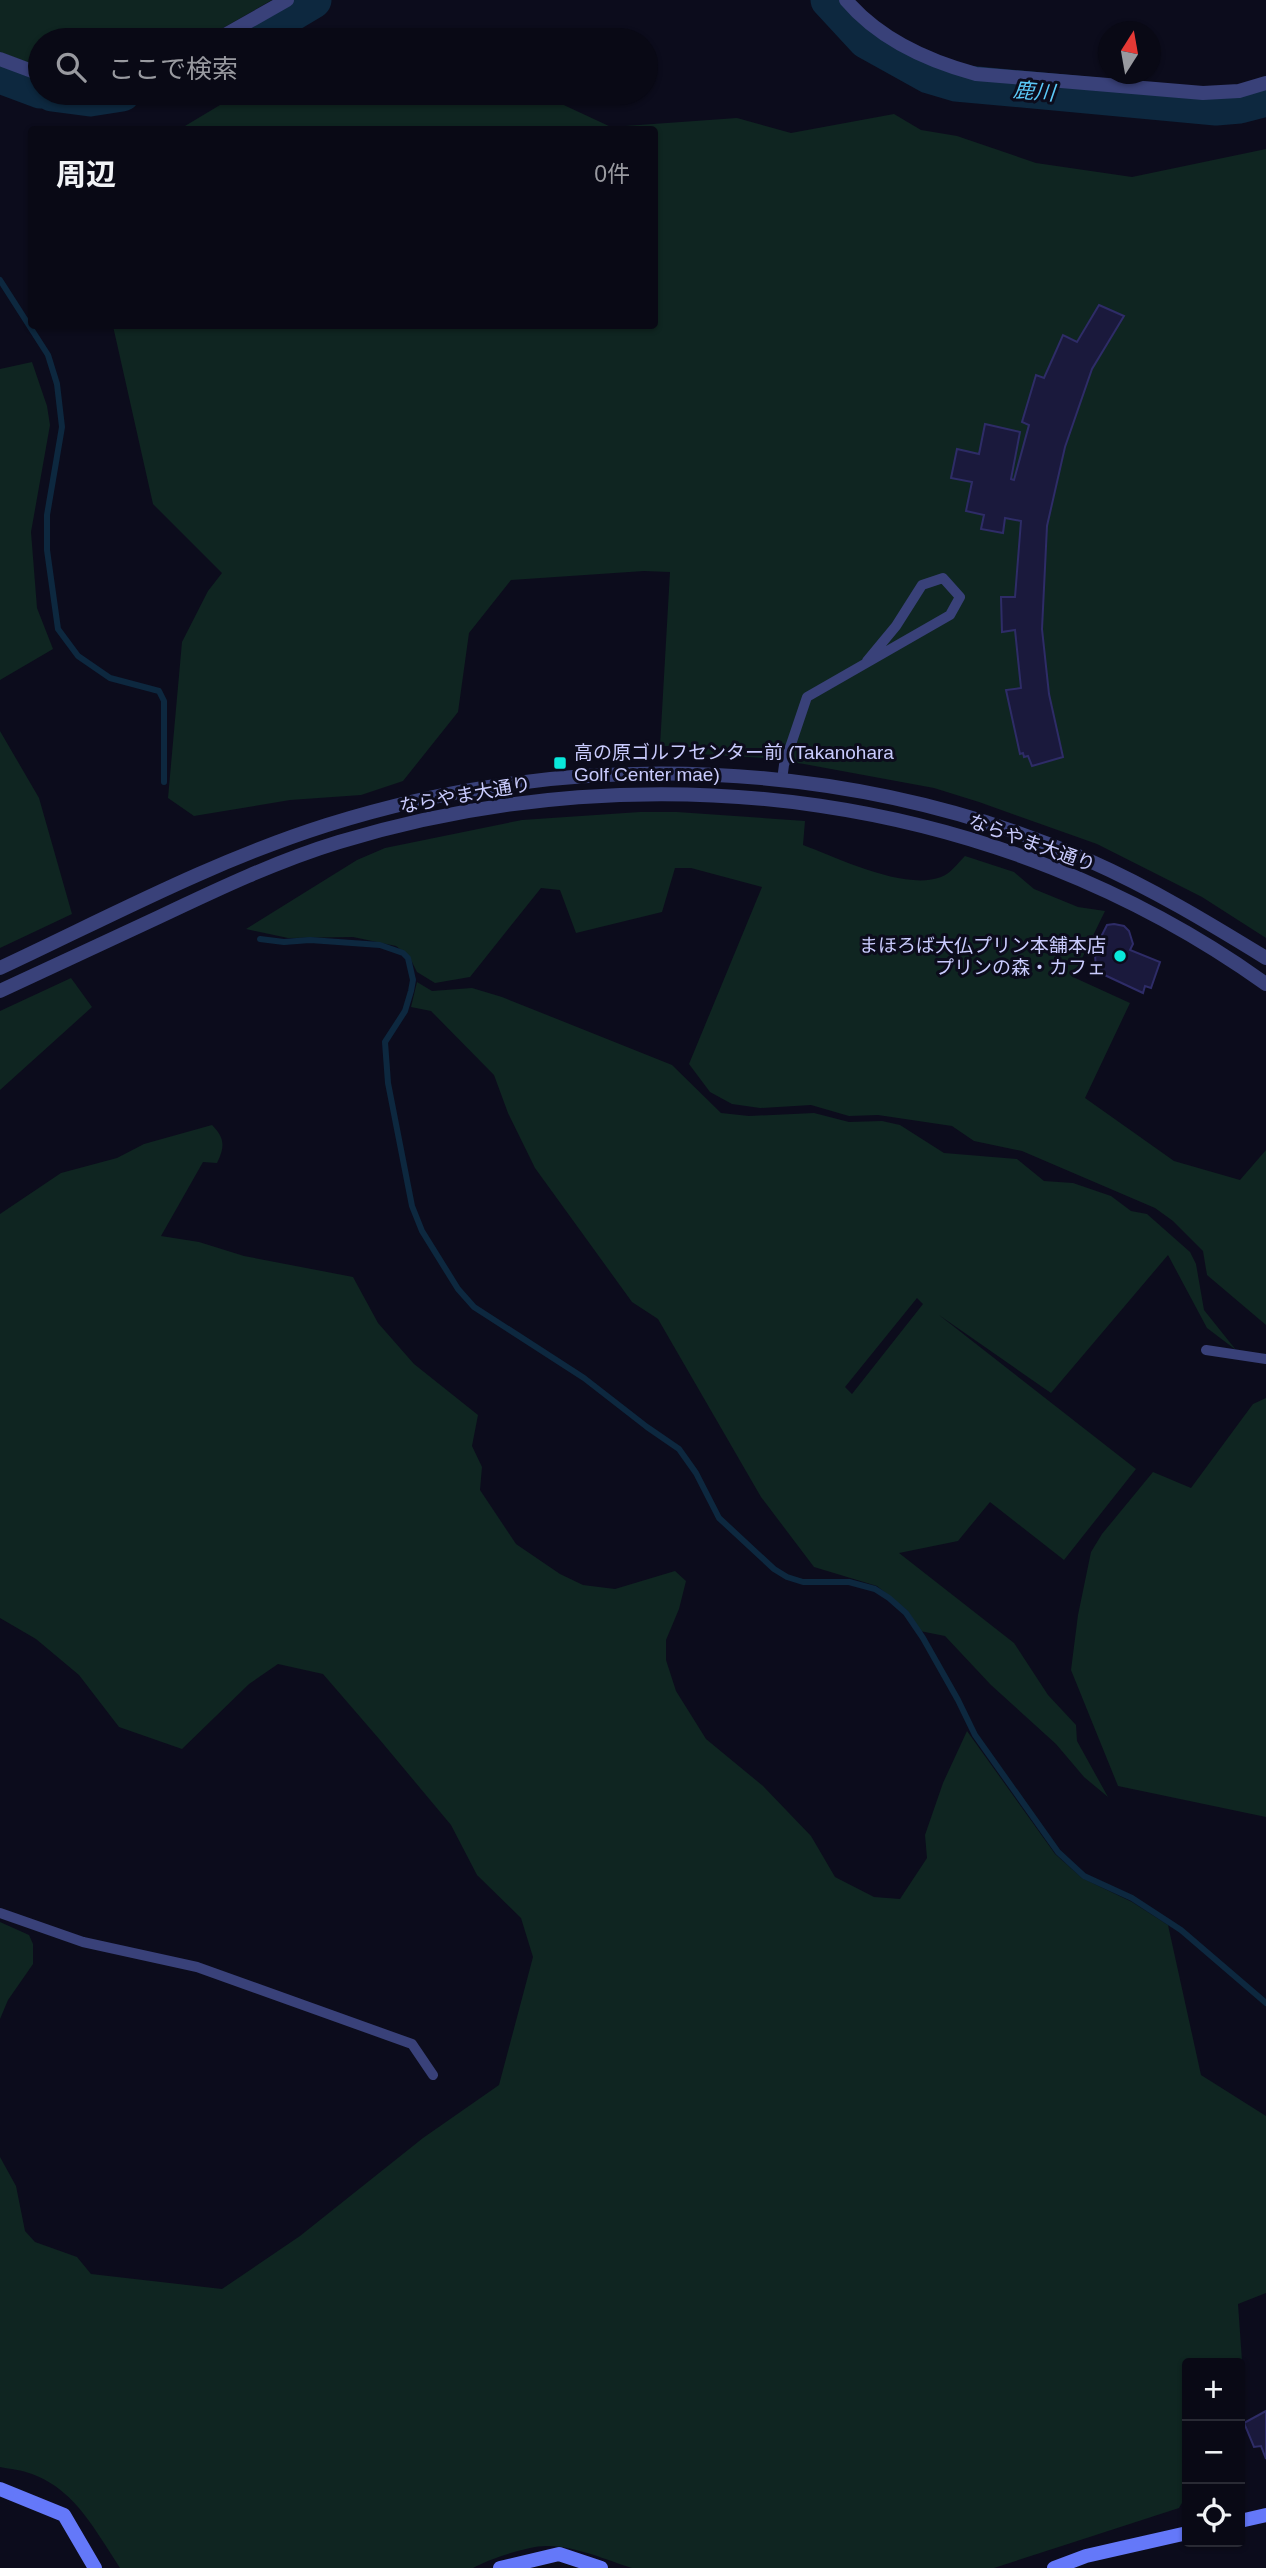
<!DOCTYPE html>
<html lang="ja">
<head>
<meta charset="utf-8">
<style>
	:root { --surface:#090915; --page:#12121e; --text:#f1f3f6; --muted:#999aa0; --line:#292a34 }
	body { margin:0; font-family:Arial,"Noto Sans JP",sans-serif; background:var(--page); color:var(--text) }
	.controls { position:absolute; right:21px; bottom:21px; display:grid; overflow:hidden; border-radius:7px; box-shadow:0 2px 5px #0004 }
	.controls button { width:63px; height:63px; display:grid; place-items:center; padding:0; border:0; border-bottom:2px solid var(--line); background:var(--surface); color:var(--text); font:35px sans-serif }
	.compass { position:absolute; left:1098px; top:21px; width:63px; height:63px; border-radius:50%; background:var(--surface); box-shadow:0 2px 5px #0004; rotate:11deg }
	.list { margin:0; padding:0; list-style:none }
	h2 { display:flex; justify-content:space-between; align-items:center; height:91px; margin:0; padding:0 28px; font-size:30px }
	h2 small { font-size:23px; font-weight:400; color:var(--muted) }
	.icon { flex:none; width:38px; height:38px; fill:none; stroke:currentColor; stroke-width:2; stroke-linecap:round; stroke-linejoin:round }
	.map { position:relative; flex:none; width:1266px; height:2568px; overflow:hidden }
	.search { position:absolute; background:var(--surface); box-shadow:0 2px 5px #0004; left:28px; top:28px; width:630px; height:77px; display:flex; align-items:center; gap:18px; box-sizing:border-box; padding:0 24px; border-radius:38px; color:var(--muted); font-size:26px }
	.panel { position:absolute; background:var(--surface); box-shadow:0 2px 5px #0004; left:28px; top:126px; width:630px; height:203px; border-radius:7px }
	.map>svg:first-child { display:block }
	.green { fill:#0f2521; fill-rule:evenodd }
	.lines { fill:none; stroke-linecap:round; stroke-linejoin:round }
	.stream { stroke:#0d283f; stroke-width:6 }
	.river { stroke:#0d283f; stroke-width:37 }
	.building { fill:#1a193c; stroke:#2e2c67; stroke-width:2 }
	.service { stroke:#394179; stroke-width:10 }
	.minor { stroke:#394179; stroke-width:14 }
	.tertiary { stroke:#394179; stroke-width:14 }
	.secondary { stroke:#6478f9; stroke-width:14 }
	.poi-dot { fill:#09e8db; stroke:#0c0c1c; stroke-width:2.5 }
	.labels { text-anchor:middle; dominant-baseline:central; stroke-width:6; stroke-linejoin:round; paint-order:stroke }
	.poi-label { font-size:19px; fill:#c9cbfd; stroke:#0c0c1c; text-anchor:start }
	.street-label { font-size:19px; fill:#c9cbfd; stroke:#0c0c1c }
	.water-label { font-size:21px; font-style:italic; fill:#5bc9f8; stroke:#0c0c1c }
</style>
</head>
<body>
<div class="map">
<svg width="1266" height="2568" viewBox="0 0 1266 2568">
	<rect width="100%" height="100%" fill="#0c0c1c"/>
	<path class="green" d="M0 0H272L202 40H40V67L0 52Z
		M240 93H538L611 127 737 118 791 133 894 114 921 130 957 136 1036 163 1132 177 1266 149V938L1202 897 1097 844 979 802 934 788 804 764 765 758 698 754 675 746H660L670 572 644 571 511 580 469 633 458 712 403 781 361 795 290 800 194 816 168 798 182 642 208 591 222 573 153 504 113 326H654V130L180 129Z
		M32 362 47 406 50 425 31 532 37 608 53 649 0 680V369Z
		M0 731 39 798 72 914 0 948Z
		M640 812H677L805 821 803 845C838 858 905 891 941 877 950 874 958 863 965 856L1014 872 1034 889 1078 907 1105 911 1073 977 1130 1003 1085 1098 1174 1161 1240 1180 1266 1150V1325L1207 1275 1203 1251 1173 1221 1155 1208 1022 1151 974 1141 952 1126 878 1115 849 1116 811 1105 760 1108 732 1104 710 1092 689 1064 762 887 691 868H675L662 912 576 933 560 890 541 888 470 977 435 983 417 972 409 956 396 946 353 937 288 938 246 929 357 860 385 848 522 820Z
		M71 978 92 1007 0 1090V1011Z
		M417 982 432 991 472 988 502 997 672 1065 721 1113 749 1116 814 1113 849 1122 882 1121 900 1125 944 1153 1017 1159 1044 1181 1073 1183 1111 1196 1131 1211 1147 1214 1190 1252 1196 1264 1204 1310 1236 1350 1207 1328 1168 1255 1051 1393 939 1315 1136 1469 1064 1560 990 1502 958 1541 899 1553 1014 1643 1048 1695 1076 1725 1077 1741 1108 1797 1084 1777 1056 1744 991 1685 945 1636 920 1631 908 1611 877 1586 814 1567 761 1497 658 1319 632 1302 535 1168 508 1113 494 1075 431 1011 411 1007ZM917 1298 923 1304 852 1394 845 1387Z
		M212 1125C225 1138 225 1147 217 1163L203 1162 161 1236 199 1242 244 1256 353 1277 378 1323 414 1364 478 1415 472 1446 482 1467 480 1490 516 1544 560 1574 583 1585 615 1589 675 1571 686 1581 679 1609 666 1640V1660L676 1691 706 1739 763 1786 811 1836 835 1877 874 1897 900 1899 927 1858 925 1835 943 1783 967 1731 1055 1854 1082 1878 1132 1902 1168 1925 1201 2075 1266 2116V2293L1238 2304 1244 2389 1240 2397V2363H1187V2494L1179 2508 994 2568H632C607 2560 572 2545 546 2546 528 2546 489 2559 473 2568H120C96 2532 76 2490 32 2474 22 2470 10 2469 0 2467V2157L16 2186 25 2231 35 2242 77 2257 91 2274 222 2289 300 2236 423 2138 499 2085 533 1957 521 1918 477 1875 451 1825 380 1740 323 1674 278 1664 249 1684 182 1749 119 1727 79 1675 36 1639 0 1618V1214L61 1173 117 1158 144 1144Z
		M1266 1398V1817L1118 1786 1071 1670 1078 1615 1091 1552 1102 1534 1153 1472 1191 1488 1253 1404Z
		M0 1922 29 1935 33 1944V1964L8 2000 0 2019Z"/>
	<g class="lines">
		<path class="stream" d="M0 280 48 355 57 384 62 427 47 515V550L58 629 78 656 110 678 159 691 164 701V782
			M260 939 284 942 310 940 380 945 403 953 408 958 413 980 411 991 405 1011 385 1042 388 1083 412 1206 422 1231 458 1289 474 1307 584 1378 647 1427 679 1449 696 1473 719 1518 774 1569 787 1577 803 1582H849L875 1589 889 1598 906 1613 923 1638 958 1700 975 1735 1058 1852 1084 1876 1132 1898 1181 1930 1266 2003"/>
		<path class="river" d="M829 0 866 40 929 75 956 83 1216 107 1240 105 1266 98
			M246 40 313 0
			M0 75 40 90
			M52 93 90 98 122 93"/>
	</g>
	<path class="building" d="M1099 305 1124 316 1092 369 1065 447 1047 526 1042 629 1049 694 1063 757 1032 766 1028 756 1024 757 1023 753 1020 754 1006 690 1021 688 1015 630 1002 632 1001 597H1015L1021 521 1005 518 1003 533 981 529 984 515 966 511 972 482 951 478 957 449 979 454 985 424 1020 432 1011 479 1014 480 1029 425 1022 422 1036 375 1044 378 1063 335 1077 342Z
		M1114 924 1124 926 1129 931 1133 944 1130 950 1160 962 1151 988 1145 986 1143 993 1096 971 1094 936 1101 937 1107 925Z
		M1266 2411V2459L1261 2446 1254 2447 1244 2423Z"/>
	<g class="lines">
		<path class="service" d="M782 780 784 765 807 697 950 615 960 597 943 578 922 585 896 626 867 661
			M1206 1350 1266 1359
			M0 1913 83 1942 197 1967 412 2044 433 2075"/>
		<path class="minor" d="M846 0C879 39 928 61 976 74L1203 93 1239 91 1266 83
			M216 40 287 0
			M0 59 40 74"/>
		<path class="tertiary" d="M0 968C107 918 213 861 327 825 574 747 851 757 1090 861 1151 888 1209 923 1266 958
			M0 991C53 966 106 942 159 917 218 889 277 861 339 842 652 747 999 793 1266 984"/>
		<path class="secondary" d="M0 2489 64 2515 95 2568
			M1240 2521 1266 2515
			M500 2568 559 2554 601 2568
			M1054 2568 1086 2556 1187 2533"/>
	</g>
	<g class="poi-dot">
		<rect x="553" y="756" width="14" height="14" rx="3.5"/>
		<circle cx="1120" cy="956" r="7"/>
	</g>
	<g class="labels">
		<g class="poi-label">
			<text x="574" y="752">高の原ゴルフセンター前 (Takanohara<tspan x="574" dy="22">Golf Center mae)</tspan></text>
			<text x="1106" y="945" text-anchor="end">まほろば大仏プリン本舗本店<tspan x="1106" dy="22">プリンの森・カフェ</tspan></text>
		</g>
		<g class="street-label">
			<text transform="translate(465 795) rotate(-10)">ならやま大通り</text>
			<text transform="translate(1032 843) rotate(20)">ならやま大通り</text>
		</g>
		<g class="water-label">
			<text transform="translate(1034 91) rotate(5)">鹿川</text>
		</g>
	</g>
</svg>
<div class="controls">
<button>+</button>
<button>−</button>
<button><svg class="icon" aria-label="locate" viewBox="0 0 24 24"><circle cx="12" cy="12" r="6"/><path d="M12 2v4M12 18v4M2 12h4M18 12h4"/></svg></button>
</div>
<svg class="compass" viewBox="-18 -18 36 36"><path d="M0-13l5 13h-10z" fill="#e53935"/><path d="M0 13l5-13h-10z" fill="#999aa0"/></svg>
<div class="search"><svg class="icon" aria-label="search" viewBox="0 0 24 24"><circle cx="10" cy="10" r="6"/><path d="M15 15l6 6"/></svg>ここで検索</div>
<section class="panel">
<h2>周辺<small>0件</small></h2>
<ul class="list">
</ul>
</section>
</div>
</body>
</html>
